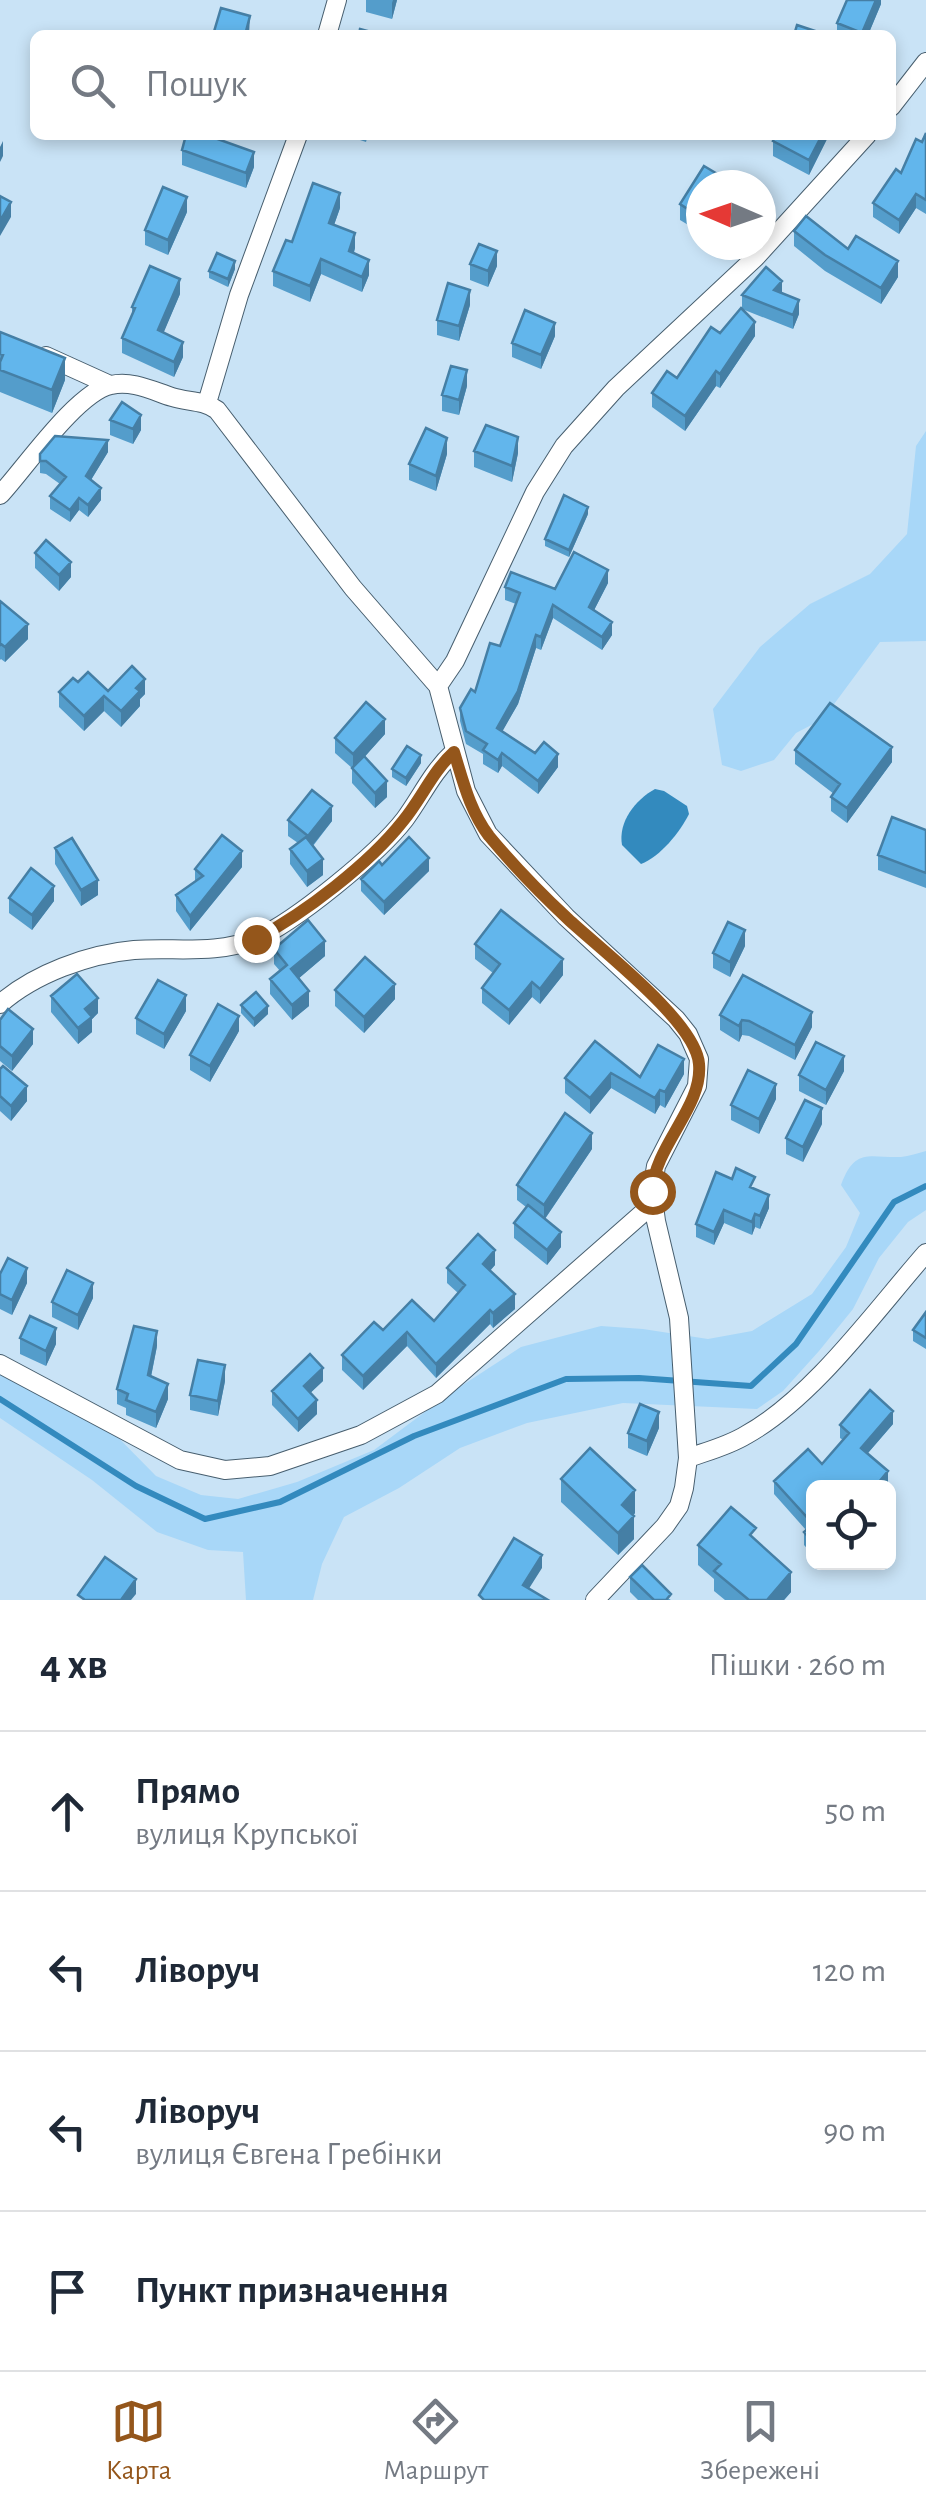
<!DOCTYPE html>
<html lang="uk">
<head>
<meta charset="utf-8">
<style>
	:root { --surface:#fff; --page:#f2f2f3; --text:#1f2937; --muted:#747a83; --line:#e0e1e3; --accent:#94561b }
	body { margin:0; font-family:"Alegreya Sans",sans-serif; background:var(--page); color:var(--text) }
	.controls { position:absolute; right:30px; bottom:30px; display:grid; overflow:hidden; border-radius:15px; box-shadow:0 5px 15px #0003 }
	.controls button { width:90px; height:90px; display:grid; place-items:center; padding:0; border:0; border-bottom:2px solid var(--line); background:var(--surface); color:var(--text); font:50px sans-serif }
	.compass { position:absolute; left:686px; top:170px; width:90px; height:90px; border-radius:50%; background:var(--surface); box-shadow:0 5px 15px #0003; rotate:272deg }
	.stop { position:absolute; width:30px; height:30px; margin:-22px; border:8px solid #94561b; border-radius:50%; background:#fff }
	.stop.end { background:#94561b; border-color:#fff; box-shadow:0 2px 10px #0008 }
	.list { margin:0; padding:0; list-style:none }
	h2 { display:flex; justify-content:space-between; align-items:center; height:130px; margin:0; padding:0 40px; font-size:42px }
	h2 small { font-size:32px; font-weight:400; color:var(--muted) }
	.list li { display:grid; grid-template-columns:65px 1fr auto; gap:30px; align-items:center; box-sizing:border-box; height:160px; padding:0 40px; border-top:2px solid var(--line) }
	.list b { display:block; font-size:38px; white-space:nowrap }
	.list p { margin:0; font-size:32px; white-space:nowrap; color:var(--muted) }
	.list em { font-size:32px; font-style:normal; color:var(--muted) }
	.icon { flex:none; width:55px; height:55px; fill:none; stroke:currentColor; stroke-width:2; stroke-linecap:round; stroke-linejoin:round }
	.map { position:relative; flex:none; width:926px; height:1600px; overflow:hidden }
	.search { position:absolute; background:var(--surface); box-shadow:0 5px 15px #0003; left:30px; right:30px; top:30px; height:110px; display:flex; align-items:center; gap:25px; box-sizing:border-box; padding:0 35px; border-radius:15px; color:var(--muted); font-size:38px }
	.sheet { height:770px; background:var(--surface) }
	nav { display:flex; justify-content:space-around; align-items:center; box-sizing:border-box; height:140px; border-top:2px solid var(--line); background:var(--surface); font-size:28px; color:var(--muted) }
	nav a { display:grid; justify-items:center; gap:5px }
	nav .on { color:var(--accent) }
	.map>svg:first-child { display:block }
	.green { fill:#a8d7f8 }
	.water { fill:#338abe }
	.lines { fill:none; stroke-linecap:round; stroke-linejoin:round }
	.stream { stroke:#338abe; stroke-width:6 }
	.street-casing { stroke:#475e6e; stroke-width:20 }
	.street { stroke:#fff; stroke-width:18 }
	.wall { fill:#549dcb }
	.shaded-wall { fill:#457fa5 }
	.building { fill:#62b6ec; stroke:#457fa5; stroke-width:2.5 }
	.route { stroke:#94561b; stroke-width:12 }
</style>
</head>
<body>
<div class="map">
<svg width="926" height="1600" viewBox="0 0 926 1600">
	<rect width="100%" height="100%" fill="#c9e3f6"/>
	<path class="green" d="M926 431V641L880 642 823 719 796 733 774 760 741 771 722 765 713 709 760 647 810 604 870 574 907 534 916 446Z
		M926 1151V1210L908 1222 879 1258 853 1309 819 1351 783 1391 757 1409 623 1403 527 1423 460 1448 399 1488 344 1517 322 1564 313 1600H246L243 1552 208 1550 157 1532 92 1480 0 1418V1362L29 1370 94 1413 156 1476 201 1495 238 1499 297 1482 374 1450 449 1394 521 1347 601 1326 643 1329 708 1339 752 1331 812 1294 846 1247 860 1213 841 1185C855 1147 869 1158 901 1157 909 1156 918 1153 926 1151Z"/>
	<path class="water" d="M655 789 664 791 687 806 689 814C680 832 660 857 641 864L622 845C618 822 635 800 655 789Z"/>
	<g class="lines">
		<path class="stream" d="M0 1399 136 1486 205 1519 280 1502 414 1436 566 1379 639 1378 751 1386 796 1344 894 1202 926 1186"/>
		<defs>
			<path id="street" d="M327 35 337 0
				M891 107 926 62
				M46 356 110 385
				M207 403 239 295 298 135
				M0 495C25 468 77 392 111 385 132 380 153 391 172 397 188 402 203 400 217 410L353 588 438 686 466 791 488 834 566 917 676 1019 688 1034 699 1059 697 1086 656 1166 652 1191 656 1221 679 1318 688 1458 684 1488 679 1506 665 1526 595 1600
				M438 686 455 661 535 492 564 446 616 388 755 258 867 135
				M0 1004C34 974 88 954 134 950 175 947 216 955 255 939 294 923 379 853 405 819 422 796 432 772 454 752
				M0 1364 180 1460 225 1470 270 1466 361 1435 437 1394 653 1204
				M688 1458C708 1451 728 1446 746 1435 813 1398 875 1311 926 1253"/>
		</defs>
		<use href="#street" class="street-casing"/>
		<use href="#street" class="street"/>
	</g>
	<path class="wall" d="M366 0H397L392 19 366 12Z
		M881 0V4L868 35H837V23Z
		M926 133V214L916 208 899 234 873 217V203L901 173Z
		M186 135H214L213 138 254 167 246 188 182 165V150Z
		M345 135H368L366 142Z
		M829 135 809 175 773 156V141Z
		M724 185 700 232 680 220V204Z
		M340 208 334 225 355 248 354 253 369 275 362 292 321 274 310 302 273 286V271L292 242Z
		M187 212 168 255 145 245V230Z
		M794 231 848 249 898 277 881 304 825 271 794 246Z
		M470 264 497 266 488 287 470 280Z
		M235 269 228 287 209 278V271Z
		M180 294 163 333 183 357 174 377 122 353V338L132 315V307Z
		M782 294 799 314 793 329 742 309V295Z
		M470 305 459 341 437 335V320Z
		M0 332 65 380 52 413 0 392Z
		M720 333 755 336 720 388 716 386 685 431 652 407V393L677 378Z
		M555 336 541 369 512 357V343Z
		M467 386 459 415 442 411V395Z
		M110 420 141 430 133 444 110 435Z
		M474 451 518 453 512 482 474 467Z
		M108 452 91 480 101 500 88 517 79 510 70 522 50 509V496L60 484 46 474 40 473V454Z
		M447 454 436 491 409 480V464Z
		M588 514 569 557 545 546V539Z
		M35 553 71 577 59 591 35 568Z
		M608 583 594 610 612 635 602 650 553 618 541 650 536 648 518 704 502 731 558 767 538 794 502 766 498 773 483 764V754L466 744 460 721V708L475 692 500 646 516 604 505 600V587L555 589Z
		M0 601 28 639 5 662 1 659 0 660Z
		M78 682 108 691 145 694 140 699V706L121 727 104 711 84 731 59 707V692Z
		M385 734 364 757 387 797 375 808 352 783V768L335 753V738Z
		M795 750 892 762 847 823 831 811V797L834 794 795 764Z
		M421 763 406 786 392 777V769Z
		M288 820 332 821 313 846 323 875 307 887 290 864V849L298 843 288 836Z
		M926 830V888L878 870V855Z
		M55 848 98 895 81 906 55 864Z
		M382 865 429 871 384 915 361 891V879Z
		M242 867 190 931 176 911V895L195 882V869Z
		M9 898 54 901 32 930 9 913Z
		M475 944 563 975 540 1004 532 997 509 1025 482 1003V988L493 973 475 959Z
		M745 946 730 977 713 968V953Z
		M274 949 325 956 299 978 309 1006 292 1020 270 994V979L280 971 274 964Z
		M335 990 395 999 364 1033 335 1006Z
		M51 996 98 1013 92 1019V1032L78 1044 51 1012Z
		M241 1005 268 1014 254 1027 241 1013Z
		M186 1011 164 1049 136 1034V1018Z
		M720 1015 812 1027 795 1060 749 1036 742 1035 739 1042 720 1030Z
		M0 1020 33 1044 12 1071 0 1061Z
		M239 1031 210 1082 190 1070V1055Z
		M595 1041 640 1077 684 1074 665 1108 660 1105 655 1114 611 1088 590 1114 565 1093V1078Z
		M0 1069 27 1101 11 1121 0 1111Z
		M844 1071 826 1105 799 1091V1075Z
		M776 1099 759 1134 731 1120V1105Z
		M822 1124 803 1162 786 1154V1138Z
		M592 1149 545 1219 561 1247 547 1265 514 1238V1223L526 1207 517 1200V1185Z
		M755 1189 769 1208 760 1229 755 1227 752 1235 724 1223 714 1245 696 1237V1224Z
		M495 1265 490 1271 515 1309 493 1328 490 1324 436 1378 407 1346 363 1390 342 1370V1355L383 1330 434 1321 458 1293 447 1283V1268Z
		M0 1274 27 1283 12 1315 0 1309Z
		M93 1298 78 1330 52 1317V1302Z
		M926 1312V1349L913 1341V1330Z
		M20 1338 56 1344 46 1366 20 1354Z
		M157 1346 151 1377 168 1399 156 1428 126 1415V1408L117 1404V1389Z
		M225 1381 218 1416 190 1410V1395Z
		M323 1381 310 1393 317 1414 298 1432 272 1405V1391Z
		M893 1424 868 1453 888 1484 814 1488V1556L804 1545V1532L806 1530 774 1494V1481L822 1464 843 1440 840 1438V1425Z
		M659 1428 647 1456 628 1448V1433Z
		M561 1479 635 1513 633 1516 634 1539 618 1555 561 1502Z
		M756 1540 791 1592 784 1600H725L714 1591V1579L698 1565V1545Z
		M630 1577 671 1600H638L630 1592Z"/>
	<path class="shaded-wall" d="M393 0H397L392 19V3Z
		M876 0H881V4L868 35H862Z
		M250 16 249 35H245Z
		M822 135H829L809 175V160Z
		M3 141V156L0 162V147Z
		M254 152V167L246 188V173Z
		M340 193V208L329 239V223Z
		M916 194V208L899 234V220Z
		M187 197V212L168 255V240Z
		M11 202V217L0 236V221Z
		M355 233V248L349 267V251Z
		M497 251V266L488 287V271Z
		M321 259V274L310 302V286Z
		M369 260V275L362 292V277Z
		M235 261V269L228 287V279Z
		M898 261V277L881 304V288Z
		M180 279V294L158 346V330Z
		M782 281V295L774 290Z
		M470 290V305L459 341V326Z
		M799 300V314L793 329V315Z
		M755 322V336L720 388V374Z
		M555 323V336L541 369V355Z
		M183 342V357L174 377V362Z
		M65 358V380L52 413V390Z
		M467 370V386L459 415V400Z
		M716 371V386L685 431V416Z
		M141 415V430L133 444V429Z
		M518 437V453L512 482V466Z
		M447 438V454L436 491V476Z
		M108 440V452L86 488V476Z
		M101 488V500L88 517V505Z
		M79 498V510L70 522V510Z
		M588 507V514L569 557V550Z
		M71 562V577L59 591V575Z
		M608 570V583L589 620V607Z
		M553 605V618L541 650V637Z
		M612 622V635L602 650V637Z
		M28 624V639L5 662V647Z
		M536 635V648L518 704 497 741V728Z
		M145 679V694L140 699V706L121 727V711L136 688Z
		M104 696V711L84 731V716Z
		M385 719V734L353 770V754Z
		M892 747V762L847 823V808Z
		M502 753V766L498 773V760Z
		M558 754V767L538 794V781Z
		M421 755V763L406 786V778Z
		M387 781V797L375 808V793Z
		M332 806V821L308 851V836Z
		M242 851V867L190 931V916Z
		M429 858V871L384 915V902Z
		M323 859V875L307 887V871Z
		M98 880V895L81 906V890Z
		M54 886V901L32 930V915Z
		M745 930V946L730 977V962Z
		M325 941V956L291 985V969Z
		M563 959V975L540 1004V989Z
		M532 982V997L509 1025V1010Z
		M395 984V999L364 1033V1017Z
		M309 991V1006L292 1020V1005Z
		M186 995V1011L164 1049V1034Z
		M98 998V1013L92 1019V1032L78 1044V1028L85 1009Z
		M268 1006V1014L254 1027V1019Z
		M812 1012V1027L795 1060V1045Z
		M239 1016V1031L210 1082V1066Z
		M742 1020V1035L739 1042V1026Z
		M33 1029V1044L12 1071V1056Z
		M844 1056V1071L826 1105V1090Z
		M684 1059V1074L665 1108V1092Z
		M611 1073V1088L590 1114V1098Z
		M776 1084V1099L759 1134V1119Z
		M27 1086V1101L11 1121V1106Z
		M660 1090V1105L655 1114V1098Z
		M822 1108V1124L803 1162V1147Z
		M592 1133V1149L544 1220V1205Z
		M769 1195V1208L760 1229V1216Z
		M724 1210V1223L714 1245V1232Z
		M755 1214V1227L752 1235V1222Z
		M561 1232V1247L547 1265V1250Z
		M495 1250V1265L483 1278V1264Z
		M27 1268V1283L12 1315V1300Z
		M93 1283V1298L78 1330V1315Z
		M515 1294V1309L493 1328V1313Z
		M490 1310V1324L436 1378V1364Z
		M56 1328V1344L46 1366V1351Z
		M157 1331V1346L148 1391V1375Z
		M407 1332V1346L363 1390V1376Z
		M225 1365V1381L218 1416V1401Z
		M323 1368V1381L304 1399V1386Z
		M168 1384V1399L156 1428V1412Z
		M317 1400V1414L298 1432V1419Z
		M893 1411V1424L861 1461V1448Z
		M659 1412V1428L647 1456V1441Z
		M888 1471V1484L885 1488H874Z
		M635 1490V1513L622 1528V1505Z
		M634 1516V1539L618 1555V1533Z
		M542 1555V1568L523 1598V1585Z
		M791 1572V1592L784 1600H767Z
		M136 1579V1594L131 1600H121Z"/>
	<path class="building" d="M847 0H876L862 33 837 23Z
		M221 8 250 16 245 35H213Z
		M797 25 824 34V35H794Z
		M360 29 382 35H359Z
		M926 133V200L916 194 899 220 873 203 896 169 901 173 916 139 922 142Z
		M186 135H210L209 136 254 152 246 173 182 150Z
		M776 135H822L809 160 773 141Z
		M704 166 724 178 720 185H701L700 217 680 204Z
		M313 183 340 193 329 223 355 233 349 251 369 260 362 277 321 259 310 286 273 271 286 240 292 242Z
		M163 187 187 197 168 240 145 230Z
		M0 196 11 202 0 221Z
		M806 216 848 249 856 236 898 261 881 288 825 255 794 231Z
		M479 244 497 251 488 271 470 264Z
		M217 253 235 261 228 279 209 271Z
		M150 266 180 279 158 330 183 342 174 362 122 338 135 308 132 307Z
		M766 267 782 281 774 290 799 300 793 315 742 295Z
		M448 283 470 290 459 326 437 320Z
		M741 308 755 322 720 374 716 371 685 416 652 393 667 371 677 378 711 327 720 333Z
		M525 310 555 323 541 355 512 343Z
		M0 332 65 358 52 390 0 370V362L3 355 0 354Z
		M451 366 467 370 459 400 442 395Z
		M122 402 141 415 133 429 110 420Z
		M486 425 518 437 512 466 474 451Z
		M426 428 447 438 436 476 409 464Z
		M55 436 108 440 86 476 101 488 88 505 79 498 70 510 50 496 66 477 46 461H40V454Z
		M564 495 588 507 569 550 545 539Z
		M46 540 71 562 59 575 35 553Z
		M574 552 608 570 589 607 612 622 602 637 553 605 541 637 536 635 518 691 497 728 535 753 544 742 558 754 538 781 502 753 498 760 483 750 487 744 466 731 460 708 471 689 475 692 490 643 500 646 520 593 505 587 511 572 555 589Z
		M0 601 28 624 5 647 1 644 0 645Z
		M132 666 145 679 136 688 140 691 121 711 104 696 84 716 59 692 73 678 78 682 88 672 108 691Z
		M366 702 385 719 353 754 335 738Z
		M830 703 892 747 847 808 831 797 840 784 795 750Z
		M407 746 421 755 406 778 392 769Z
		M364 756 387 781 375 793 352 768Z
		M312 790 332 806 308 836 288 820Z
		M892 817 926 830V873L878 855Z
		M222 835 242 851 190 916 176 895 203 876 195 869Z
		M306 837 323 859 307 871 290 849Z
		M409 837 429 858 384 902 361 879 379 861 382 865Z
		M72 838 98 880 81 890 55 848Z
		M31 868 54 886 32 915 9 898Z
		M501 910 563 959 540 989 532 982 509 1010 482 988 500 964 475 944Z
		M308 920 325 941 291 969 309 991 292 1005 270 979 287 965 274 949Z
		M728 922 745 930 730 962 713 953Z
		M365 957 395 984 364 1017 335 990Z
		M77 974 98 998 85 1009 92 1017 78 1028 51 996Z
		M743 975 812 1012 795 1045 749 1021 742 1020 739 1026 720 1015Z
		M158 980 186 995 164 1034 136 1018Z
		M256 992 268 1006 254 1019 241 1005Z
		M218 1004 239 1016 210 1066 190 1055Z
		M8 1009 33 1029 12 1056 0 1046V1020Z
		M595 1041 640 1077 658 1045 684 1059 665 1092 660 1090 655 1098 611 1073 590 1098 565 1078Z
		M816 1042 844 1056 826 1090 799 1075Z
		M3 1066 27 1086 11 1106 0 1096V1069Z
		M748 1070 776 1084 759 1119 731 1105Z
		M805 1100 822 1108 803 1147 786 1138Z
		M565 1113 592 1133 544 1205 517 1185Z
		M736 1168 755 1177 750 1187 769 1195 760 1216 755 1214 752 1222 724 1210 714 1232 696 1224 716 1172 732 1179Z
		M528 1205 561 1232 547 1250 514 1223Z
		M478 1234 495 1250 483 1264 515 1294 493 1313 490 1310 436 1364 407 1332 363 1376 342 1355 374 1322 383 1330 412 1300 434 1321 465 1285 447 1268Z
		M8 1258 27 1268 12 1300 0 1294V1274Z
		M67 1270 93 1283 78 1315 52 1302Z
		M926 1312V1338L913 1330Z
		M30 1316 56 1328 46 1351 20 1338Z
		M134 1326 157 1331 148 1375 168 1384 156 1412 126 1400 128 1394 117 1389Z
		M310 1354 323 1368 304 1386 317 1400 298 1419 272 1391Z
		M198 1360 225 1365 218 1401 190 1395Z
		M870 1390 893 1411 861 1448 888 1471 874 1488H814V1543L804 1532 813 1524 774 1481 808 1449 822 1464 849 1433 840 1425Z
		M640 1404 659 1412 647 1441 628 1433Z
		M590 1448 635 1490 622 1505 634 1516 618 1533 561 1479Z
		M731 1507 756 1528 750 1535 791 1572 767 1600H749L714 1571 721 1564 698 1545Z
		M514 1538 542 1555 523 1585 548 1600H484L479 1595Z
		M105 1557 136 1579 121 1600H85L78 1595Z
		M642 1565 671 1594 666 1600H654L630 1577Z"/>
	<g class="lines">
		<path class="route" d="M256 939C305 913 369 864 403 821 422 798 432 772 454 752 463 781 470 811 489 836 513 865 540 893 568 919 600 949 696 1022 699 1064 703 1107 655 1145 652 1191"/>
	</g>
</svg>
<div class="controls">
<button><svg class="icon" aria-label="locate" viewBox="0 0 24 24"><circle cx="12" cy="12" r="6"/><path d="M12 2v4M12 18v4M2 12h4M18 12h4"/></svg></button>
</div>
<svg class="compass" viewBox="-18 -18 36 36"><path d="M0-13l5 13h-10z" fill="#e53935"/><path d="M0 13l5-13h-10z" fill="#747a83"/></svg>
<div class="stop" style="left:652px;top:1191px"></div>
<div class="stop end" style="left:256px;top:939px"></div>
<div class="search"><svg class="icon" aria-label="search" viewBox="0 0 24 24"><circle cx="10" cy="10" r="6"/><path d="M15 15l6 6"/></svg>Пошук</div>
</div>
<section class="sheet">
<h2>4 хв<small>Пішки · 260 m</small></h2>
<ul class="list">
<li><svg class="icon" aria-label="ahead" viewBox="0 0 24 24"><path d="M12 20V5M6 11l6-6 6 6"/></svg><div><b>Прямо</b><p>вулиця Крупської</p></div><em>50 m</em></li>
<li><svg class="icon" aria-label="left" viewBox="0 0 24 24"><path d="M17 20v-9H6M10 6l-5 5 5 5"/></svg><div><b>Ліворуч</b></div><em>120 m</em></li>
<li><svg class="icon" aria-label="left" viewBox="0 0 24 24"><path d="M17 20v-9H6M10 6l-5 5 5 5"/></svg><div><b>Ліворуч</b><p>вулиця Євгена Гребінки</p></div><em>90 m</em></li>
<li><svg class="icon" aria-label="arrive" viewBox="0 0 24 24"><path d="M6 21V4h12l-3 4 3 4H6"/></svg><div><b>Пункт призначення</b></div></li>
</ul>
</section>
<nav>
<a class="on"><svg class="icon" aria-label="map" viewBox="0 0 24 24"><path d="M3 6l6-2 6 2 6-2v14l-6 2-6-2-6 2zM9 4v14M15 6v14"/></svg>Карта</a>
<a><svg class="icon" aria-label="directions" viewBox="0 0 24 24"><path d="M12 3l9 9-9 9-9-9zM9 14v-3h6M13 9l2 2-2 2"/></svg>Маршрут</a>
<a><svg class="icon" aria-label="saved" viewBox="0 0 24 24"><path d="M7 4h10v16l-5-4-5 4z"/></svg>Збережені</a>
</nav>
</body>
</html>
